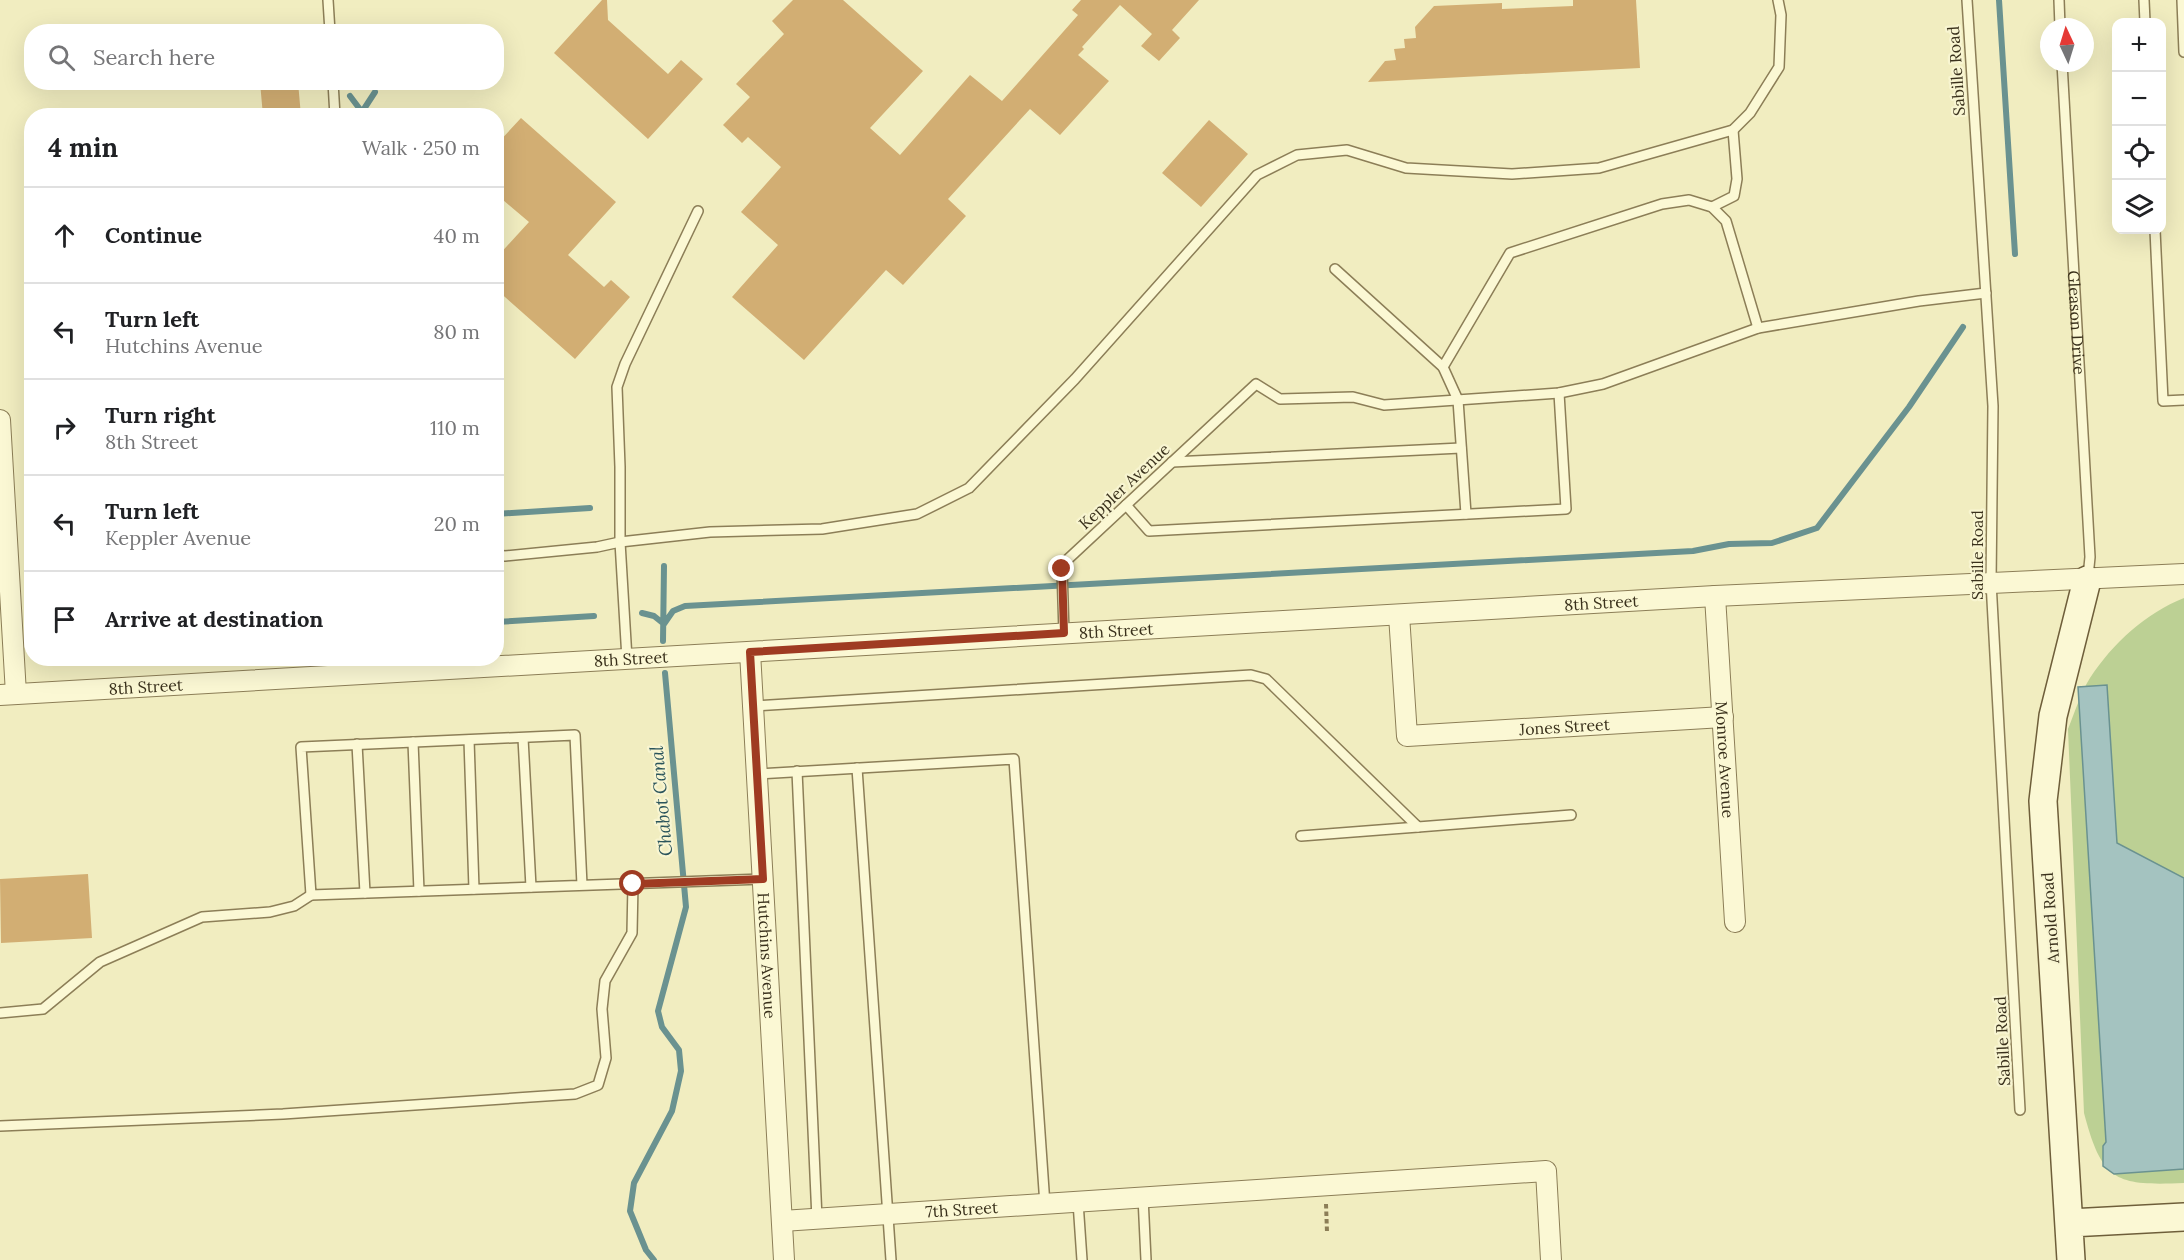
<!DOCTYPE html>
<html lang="en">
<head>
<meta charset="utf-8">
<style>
	:root { --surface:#fff; --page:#f6f6f6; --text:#202124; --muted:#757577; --line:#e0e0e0 }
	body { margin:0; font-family:Lora,serif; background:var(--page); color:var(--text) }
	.controls { position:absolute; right:18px; top:18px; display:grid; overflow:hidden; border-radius:12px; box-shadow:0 6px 24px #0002 }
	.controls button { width:54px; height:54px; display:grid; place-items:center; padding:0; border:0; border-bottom:2px solid var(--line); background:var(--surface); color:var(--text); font:30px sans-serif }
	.compass { position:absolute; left:2040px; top:18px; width:54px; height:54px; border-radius:50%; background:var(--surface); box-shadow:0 6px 24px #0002; rotate:356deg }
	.stop { position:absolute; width:18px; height:18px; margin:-14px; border:4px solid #9f3b22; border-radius:50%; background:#fff }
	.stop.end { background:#9f3b22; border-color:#fff; box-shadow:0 2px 6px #0008 }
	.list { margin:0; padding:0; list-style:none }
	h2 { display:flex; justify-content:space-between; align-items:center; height:78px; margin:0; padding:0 24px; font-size:26px }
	h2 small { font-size:20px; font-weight:400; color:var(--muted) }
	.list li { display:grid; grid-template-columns:39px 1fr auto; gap:18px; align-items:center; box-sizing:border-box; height:96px; padding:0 24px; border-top:2px solid var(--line) }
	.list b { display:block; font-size:22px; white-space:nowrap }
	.list p { margin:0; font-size:20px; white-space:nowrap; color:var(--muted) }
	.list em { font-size:20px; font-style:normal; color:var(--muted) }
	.icon { flex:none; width:33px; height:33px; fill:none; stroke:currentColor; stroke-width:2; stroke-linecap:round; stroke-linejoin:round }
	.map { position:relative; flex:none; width:2184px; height:1260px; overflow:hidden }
	.search { position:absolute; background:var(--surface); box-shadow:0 6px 24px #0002; left:24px; top:24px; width:480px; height:66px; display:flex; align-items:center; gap:15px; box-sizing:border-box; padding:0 21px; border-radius:24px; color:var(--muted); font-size:22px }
	.panel { position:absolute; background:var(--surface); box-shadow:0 6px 24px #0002; left:24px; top:108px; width:480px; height:558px; border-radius:24px }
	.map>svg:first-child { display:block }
	.green { fill:#bcd094 }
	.water { fill:#a4c3c0; stroke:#6a9290; stroke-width:1.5 }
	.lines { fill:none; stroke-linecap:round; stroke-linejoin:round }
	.stream { stroke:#6a9290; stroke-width:6 }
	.building { fill:#d2ae73 }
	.lane-casing { stroke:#8c7e57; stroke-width:12 }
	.street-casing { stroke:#8c7e57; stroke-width:22 }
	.secondary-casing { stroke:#6e5e3a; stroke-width:30 }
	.path { stroke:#8c7e57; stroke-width:4; stroke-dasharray:4.5 3; stroke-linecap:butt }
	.lane { stroke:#fbf8d4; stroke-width:9 }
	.street { stroke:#fbf8d4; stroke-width:20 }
	.secondary { stroke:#fbf8d4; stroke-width:27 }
	.route { stroke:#9f3b22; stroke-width:8 }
	.labels { text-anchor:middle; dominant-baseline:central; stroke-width:4.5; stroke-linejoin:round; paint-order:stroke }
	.street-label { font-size:16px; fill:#3a311c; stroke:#f8f5d1 }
	.water-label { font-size:18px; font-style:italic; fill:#2a545b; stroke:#f8f5d1 }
</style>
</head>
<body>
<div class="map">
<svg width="2184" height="1260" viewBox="0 0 2184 1260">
	<rect width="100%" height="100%" fill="#f1edc0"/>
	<path class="green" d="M2184 598V1183C2115 1186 2102 1181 2084 1113L2068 729C2075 712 2081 692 2090 678 2113 643 2146 613 2184 598Z"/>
	<path class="water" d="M2107 685 2117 843 2184 878V1169L2114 1174 2103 1166V1146L2106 1142 2078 687Z"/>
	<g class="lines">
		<path class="stream" d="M1999 0 2015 254
			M350 96 362 112
			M362 116V112L375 92
			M496 514 590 508
			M642 613 654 616 664 624
			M496 622 594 616
			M664 624 673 611 685 606 1693 551 1729 544 1772 543 1817 528 1909 407 1963 327
			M663 641 664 566
			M654 1260 646 1250 630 1211 634 1183 672 1111 681 1071 679 1050 662 1027 658 1011 686 907 665 673"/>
	</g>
	<path class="building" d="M602 0H607L608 20 668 74 681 60 703 79 648 139 554 53Z
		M793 0H843L923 71 870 128 900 155 970 75 1002 101 1078 15 1072 10 1081 0H1199L1172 30 1180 38 1159 61 1141 46 1152 34 1120 5 1082 47 1084 49 1078 55 1109 81 1060 135 1030 109 948 199 966 216 903 285 886 270 804 360 732 297 778 245 741 212 781 167 748 137 742 143 723 125 750 97 736 84 784 34 772 21Z
		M1573 0H1636L1640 68 1368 82 1385 61 1396 60 1394 49 1405 48 1404 39 1416 38 1415 27 1434 6 1502 3V9L1573 6Z
		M260 82H298L301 116H263Z
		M521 118 616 202 568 255 604 287 611 280 630 297 575 359 496 289V258L529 222 496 194V145Z
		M1209 120 1248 154 1201 207 1162 173Z
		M88 874 92 938 1 943 0 879Z"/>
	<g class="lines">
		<defs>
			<g id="lane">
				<path d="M328 0 330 32"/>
				<path d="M1967 0 1993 406 1991 582 2020 1110"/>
				<path d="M2059 0 2060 27"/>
				<path d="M2144 0 2145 22"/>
				<path d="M2182 0 2184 52"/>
				<path id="s1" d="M2062 63 2090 557 2088 577"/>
				<path d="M333 82 335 116"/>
				<path d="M1712 207 1734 196 1737 179 1733 130"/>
				<path d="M2155 230 2163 401 2184 400"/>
				<path d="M1335 269 1443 367 1458 400 1466 514"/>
				<path d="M1443 367 1510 253 1662 204 1689 200 1712 207 1726 221 1758 328"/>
				<path d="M1172 462 1461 448"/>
				<path d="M1126 505 1149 531 1566 509 1559 393"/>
				<path d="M496 555 505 556 597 547 620 542 710 532 822 529 917 514 969 488 1075 379 1257 175 1297 155 1347 150 1406 168 1512 174 1599 168 1733 130 1750 113 1779 67 1781 15 1778 0"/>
				<path d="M1064 633 1062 569 1067 560 1256 384 1280 399 1353 397 1384 405 1559 393 1603 384 1758 328 1919 301 1986 293"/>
				<path d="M353 658 355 674"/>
				<path d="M627 659 620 542V467L617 387 625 364 698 211"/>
				<path d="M753 706 1251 675 1266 679 1418 827 1571 815"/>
				<path d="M523 738 531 887"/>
				<path d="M469 740 474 889"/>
				<path d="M413 742 419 891"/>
				<path d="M357 744 365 893"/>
				<path d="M857 768 891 1260"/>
				<path d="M797 771 817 1219"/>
				<path d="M757 774 1014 759 1045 1205"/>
				<path d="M1301 836 1418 827"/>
				<path d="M582 885 575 735 301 747 311 895 763 879"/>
				<path d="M0 1013 43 1009 100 962 202 917 270 912 294 906 311 895"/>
				<path d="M0 1126 283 1114 575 1094 598 1085 606 1058 602 1009 605 981 632 933 633 884"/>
				<path d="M1143 1197 1146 1260"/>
				<path d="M1078 1202 1082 1260"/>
			</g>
			<g id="street">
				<path d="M0 420 16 694"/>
				<path id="s2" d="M1715 596 1735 922"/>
				<path id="s3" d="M1399 615 1407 736 1723 717"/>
				<path id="s4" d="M750 652 784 1260"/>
				<path id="s5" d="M0 695 1715 596 2184 574"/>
				<path id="s6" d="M782 1221 1546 1171 1551 1260"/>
			</g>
			<path id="secondary" d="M2070 1223 2184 1217
				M2071 1260 2043 801 2053 716 2087 580"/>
		</defs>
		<use href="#lane" class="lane-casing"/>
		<use href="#street" class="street-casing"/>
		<use href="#secondary" class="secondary-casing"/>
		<path class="path" d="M1326 1204 1327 1232"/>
		<use href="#lane" class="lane"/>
		<use href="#street" class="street"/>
		<use href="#secondary" class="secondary"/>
	</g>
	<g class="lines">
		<path class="route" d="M633 884 763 879 750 652 1064 633 1062 569"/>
	</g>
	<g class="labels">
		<g class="street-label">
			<text transform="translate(1956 71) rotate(-94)">Sabille Road</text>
			<text stroke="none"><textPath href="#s1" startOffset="260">Gleason Drive</textPath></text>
			<text transform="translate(1124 486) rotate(-43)">Keppler Avenue</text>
			<text transform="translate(1977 555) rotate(-90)">Sabille Road</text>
			<text stroke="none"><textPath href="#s5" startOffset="1604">8th Street</textPath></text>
			<text stroke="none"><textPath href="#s5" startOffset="1118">8th Street</textPath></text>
			<text stroke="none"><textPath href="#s5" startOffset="632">8th Street</textPath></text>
			<text stroke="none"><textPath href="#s5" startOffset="146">8th Street</textPath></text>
			<text stroke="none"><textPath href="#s3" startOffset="279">Jones Street</textPath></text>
			<text stroke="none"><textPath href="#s2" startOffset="164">Monroe Avenue</textPath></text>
			<text transform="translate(2050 918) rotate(-94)">Arnold Road</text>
			<text stroke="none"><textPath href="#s4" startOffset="304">Hutchins Avenue</textPath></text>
			<text transform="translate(2002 1041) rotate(-93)">Sabille Road</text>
			<text stroke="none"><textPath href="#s6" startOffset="180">7th Street</textPath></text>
		</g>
		<g class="water-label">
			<text transform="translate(661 801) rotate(-95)">Chabot Canal</text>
		</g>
	</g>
</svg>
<div class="controls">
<button>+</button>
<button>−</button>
<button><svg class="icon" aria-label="locate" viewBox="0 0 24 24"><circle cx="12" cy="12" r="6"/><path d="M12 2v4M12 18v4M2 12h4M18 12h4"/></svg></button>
<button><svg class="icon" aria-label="layers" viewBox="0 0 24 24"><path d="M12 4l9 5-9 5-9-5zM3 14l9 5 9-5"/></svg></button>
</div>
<svg class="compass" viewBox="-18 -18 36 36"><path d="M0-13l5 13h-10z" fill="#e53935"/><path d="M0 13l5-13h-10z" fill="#757577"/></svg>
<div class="stop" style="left:633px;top:884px"></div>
<div class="stop end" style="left:1062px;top:569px"></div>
<div class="search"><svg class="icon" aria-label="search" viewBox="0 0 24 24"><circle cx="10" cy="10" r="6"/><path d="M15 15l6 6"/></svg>Search here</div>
<section class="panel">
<h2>4 min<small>Walk · 250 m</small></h2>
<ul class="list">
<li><svg class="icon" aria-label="ahead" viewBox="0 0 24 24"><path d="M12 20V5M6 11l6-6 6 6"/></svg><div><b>Continue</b></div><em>40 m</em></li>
<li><svg class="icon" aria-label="left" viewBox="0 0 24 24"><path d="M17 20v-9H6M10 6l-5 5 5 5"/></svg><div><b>Turn left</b><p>Hutchins Avenue</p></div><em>80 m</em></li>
<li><svg class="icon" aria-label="right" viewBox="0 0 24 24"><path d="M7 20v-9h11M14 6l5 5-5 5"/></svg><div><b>Turn right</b><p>8th Street</p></div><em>110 m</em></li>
<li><svg class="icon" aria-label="left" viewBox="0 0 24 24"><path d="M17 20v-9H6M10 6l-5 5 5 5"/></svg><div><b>Turn left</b><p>Keppler Avenue</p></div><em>20 m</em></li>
<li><svg class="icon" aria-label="arrive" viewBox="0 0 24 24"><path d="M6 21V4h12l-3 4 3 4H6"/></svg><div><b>Arrive at destination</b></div></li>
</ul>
</section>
</div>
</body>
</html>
